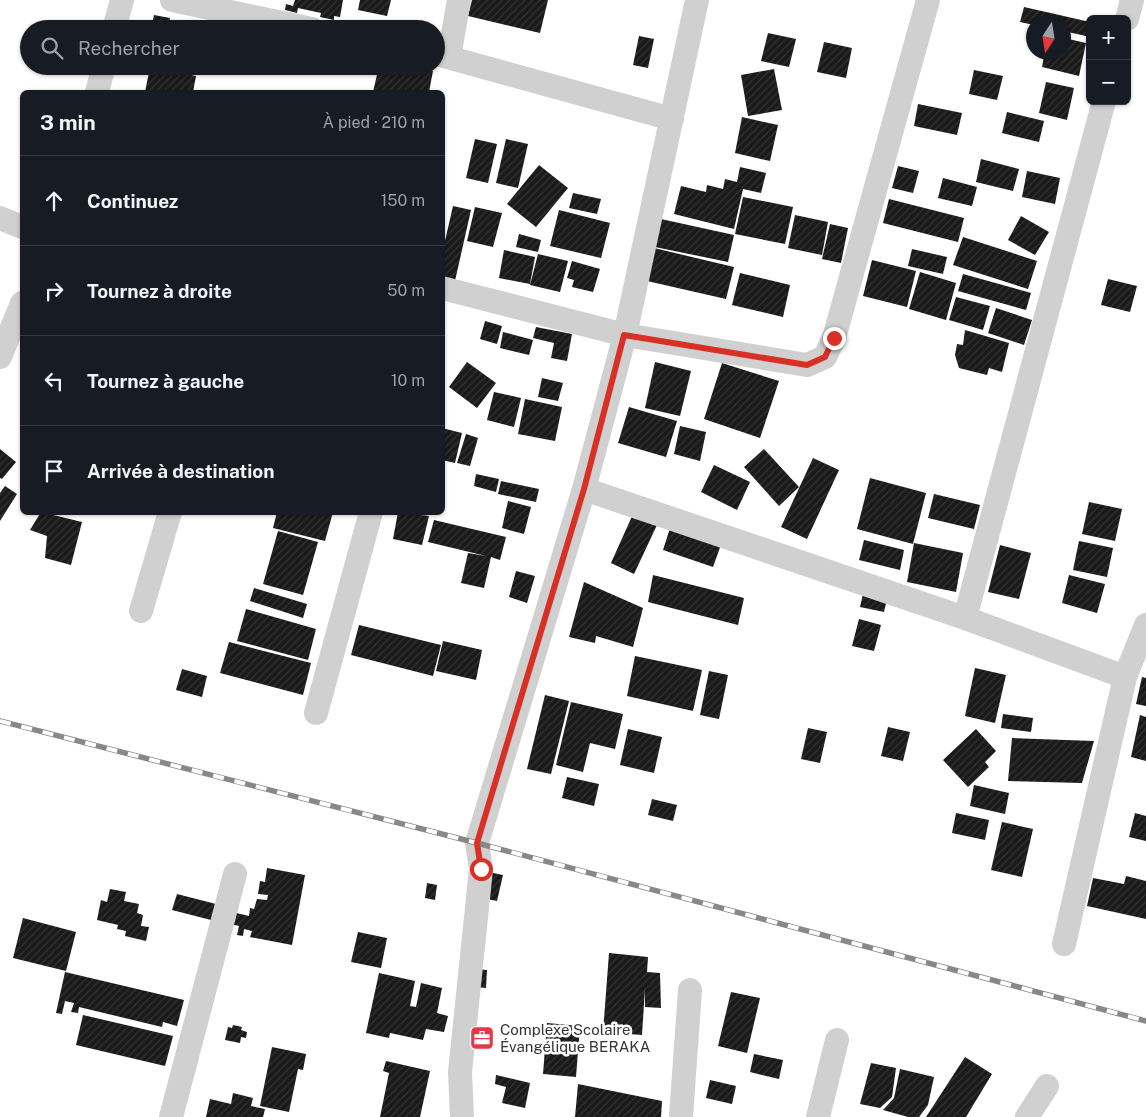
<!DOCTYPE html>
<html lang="fr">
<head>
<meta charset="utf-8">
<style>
	:root { --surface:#171b24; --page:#20242c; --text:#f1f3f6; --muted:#9ea1a6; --line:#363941 }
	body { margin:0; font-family:"Public Sans",sans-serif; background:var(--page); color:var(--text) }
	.controls { position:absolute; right:15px; top:15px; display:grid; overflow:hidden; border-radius:8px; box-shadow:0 1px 4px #0004 }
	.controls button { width:45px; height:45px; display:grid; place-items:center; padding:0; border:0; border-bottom:1px solid var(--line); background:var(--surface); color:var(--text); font:25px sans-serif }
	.compass { position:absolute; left:1026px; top:15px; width:45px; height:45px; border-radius:50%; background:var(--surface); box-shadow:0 1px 4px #0004; rotate:192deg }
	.stop { position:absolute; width:15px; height:15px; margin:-11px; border:4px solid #d93025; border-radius:50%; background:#fff }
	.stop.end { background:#d93025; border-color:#fff; box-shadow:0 1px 5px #0008 }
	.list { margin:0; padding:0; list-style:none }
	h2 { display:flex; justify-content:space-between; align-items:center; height:65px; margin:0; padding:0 20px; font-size:21px }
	h2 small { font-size:16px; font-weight:400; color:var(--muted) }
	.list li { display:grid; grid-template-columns:32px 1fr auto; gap:15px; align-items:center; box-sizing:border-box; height:90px; padding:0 20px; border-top:1px solid var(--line) }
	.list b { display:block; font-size:19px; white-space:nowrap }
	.list em { font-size:16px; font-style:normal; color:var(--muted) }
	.icon { flex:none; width:28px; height:28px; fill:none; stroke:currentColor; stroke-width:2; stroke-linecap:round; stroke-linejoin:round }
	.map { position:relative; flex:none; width:1146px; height:1117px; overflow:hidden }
	.search { position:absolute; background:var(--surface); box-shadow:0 1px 4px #0004; left:20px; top:20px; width:425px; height:55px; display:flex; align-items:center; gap:12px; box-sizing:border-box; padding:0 18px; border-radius:28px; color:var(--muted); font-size:19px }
	.panel { position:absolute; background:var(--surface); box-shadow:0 1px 4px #0004; left:20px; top:90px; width:425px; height:425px; border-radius:8px }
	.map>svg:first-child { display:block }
	.building { fill:url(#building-hatch) }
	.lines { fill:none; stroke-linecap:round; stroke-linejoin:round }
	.minor { stroke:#d0d0d0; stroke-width:24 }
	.rail-casing { stroke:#888; stroke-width:5.5 }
	.rail { stroke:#fff; stroke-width:4; stroke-dasharray:11; stroke-linecap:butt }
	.route { stroke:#d93025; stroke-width:6 }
	.labels { text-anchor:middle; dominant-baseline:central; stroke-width:5; stroke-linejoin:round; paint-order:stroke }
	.poi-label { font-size:15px; fill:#333; stroke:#fff; text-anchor:start }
</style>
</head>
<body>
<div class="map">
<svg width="1146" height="1117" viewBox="0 0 1146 1117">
	<defs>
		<pattern id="building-hatch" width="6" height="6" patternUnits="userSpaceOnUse" patternTransform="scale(1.25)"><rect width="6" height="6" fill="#1a1a1a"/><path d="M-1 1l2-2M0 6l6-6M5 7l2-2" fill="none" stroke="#333"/></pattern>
	</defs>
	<rect width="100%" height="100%" fill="#fff"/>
	<path class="building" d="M295 0H343L340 17 334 16V20L320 17 321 13 298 8 297 13 285 10 286 4 293 6Z
		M360 0H391L387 16 358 10Z
		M472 0H548L540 33 468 16Z
		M1024 7 1090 22V37L1064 31V22H1034V25L1020 22Z
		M154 15 170 18 169 26 177 29H151Z
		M768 33 796 39 789 67 761 61Z
		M639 36 654 39 648 68 633 65Z
		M1064 38 1086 43 1079 76 1042 67 1045 52H1064Z
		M824 42 852 48 846 78 817 72Z
		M379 66H409L433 71 429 92H373Z
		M150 67 196 76 193 92H145Z
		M774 69 782 110 748 116 741 75Z
		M974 70 1003 76 997 100 969 94Z
		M1046 82 1074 88 1067 120 1039 113Z
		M918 104 962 113 957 135 914 126Z
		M1007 112 1044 121 1039 142 1002 133Z
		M742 117 778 125 770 161 735 153Z
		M475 139 497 144 488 183 466 178Z
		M506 139 528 144 518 188 496 183Z
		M981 159 1019 169 1013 191 976 182Z
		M539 165 568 188 536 227 507 204Z
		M898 166 919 171 913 193 892 188Z
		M740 167 766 173 761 193 743 189 734 229 674 214 681 186 706 192 707 185 723 189 725 179 737 182Z
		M1027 171 1060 178 1055 204 1022 197Z
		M943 178 977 187 972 206 938 198Z
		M573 193 601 199 597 214 569 208Z
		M743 197 793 207 785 244 735 234Z
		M889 199 964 218 958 242 883 223Z
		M453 206 471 210 455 281 442 278V254Z
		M475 207 502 213 493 247 467 241Z
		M559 210 610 223 601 258 550 246Z
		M795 215 828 222 822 255 788 248Z
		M1021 216 1049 232 1035 255 1008 240Z
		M661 219 734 235 728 262 655 247Z
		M830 224 848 228 841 263 822 259Z
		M519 234 541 240 538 252 516 247Z
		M963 237 1037 261 1028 289 953 265Z
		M654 248 734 267 726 299 647 281Z
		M912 249 947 257 943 274 908 266Z
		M504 250 535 257 530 284 499 278Z
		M538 254 568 261 560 292 530 285Z
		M872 260 916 271 907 307 863 296Z
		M572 261 600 269 593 292 572 287 574 280 567 278Z
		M920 272 956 283 946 320 909 309Z
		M740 273 790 285 783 317 732 305Z
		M963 274 1031 293 1026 310 958 291Z
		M1108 279 1137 286 1130 312 1101 305Z
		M956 297 990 306 983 330 949 320Z
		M996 308 1032 320 1024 345 988 333Z
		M485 321 502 326 497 344 480 339Z
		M536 327 572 334 567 361 551 358 554 343 533 338Z
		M965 330 1009 343 1002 372 989 368 987 375 959 368 955 355 957 344 963 345Z
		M503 332 533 340 529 355 500 348Z
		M467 362 496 383 477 408 449 387Z
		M655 362 691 371 680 416 645 408Z
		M722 363 779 381 760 438 704 419Z
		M542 378 563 383 558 401 538 397Z
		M494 392 521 398 514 427 487 420Z
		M525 399 562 407 555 441 518 434Z
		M629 407 677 421 666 457 618 443Z
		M680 426 706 432 700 461 674 454Z
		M442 428 462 433 455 463 442 460Z
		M466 434 478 438 470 466 457 463Z
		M0 449 16 462 2 479 0 478Z
		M764 449 799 487 779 506 744 467Z
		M813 458 839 470 807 539 781 527Z
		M714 465 750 482 737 510 701 492Z
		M476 474 499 479 496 492 474 486Z
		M870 478 926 493 913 544 857 529Z
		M501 481 539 489 536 502 498 494Z
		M5 486 17 494 0 521V493Z
		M934 494 980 505 974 529 928 518Z
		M508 501 531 507 524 534 502 528Z
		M1089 502 1122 509 1115 541 1082 534Z
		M41 512 82 522 71 565 45 558 47 536 30 530Z
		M277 512H333L325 541 273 528Z
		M398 512 429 516 422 545 393 539Z
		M633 514 657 525 634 574 611 563Z
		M434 520 506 537 500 560 491 557 484 588 461 583 468 553 486 556 428 542Z
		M671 525 722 542 713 567 663 550Z
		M278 531 318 542 303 595 263 584Z
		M864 540 904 550 900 570 859 560Z
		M1079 541 1113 548 1107 577 1073 570Z
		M914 543 963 553 956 592 907 582Z
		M1000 545 1031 553 1019 599 988 592Z
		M516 571 535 576 527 603 509 597Z
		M653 575 744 598 738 625 648 602Z
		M1069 575 1105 584 1097 613 1062 603Z
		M584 582 643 608 633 647 596 636 595 643 569 637Z
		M254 588 307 604 303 618 250 601Z
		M863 594 887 599 884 612 860 607Z
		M246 609 316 629 308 660 237 641Z
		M859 619 881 625 874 651 852 646Z
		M359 625 441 645 433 676 351 655Z
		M443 641 482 650 476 680 436 671Z
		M229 642 311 663 303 695 220 673Z
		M635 656 702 670 693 711 627 696Z
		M975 668 1006 675 995 723 965 716Z
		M182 669 207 676 202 697 176 690Z
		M709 671 728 675 719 719 700 715Z
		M1142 677 1146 678V706L1136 704Z
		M545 695 569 701 551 774 527 769Z
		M571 702 623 714 615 749 590 743 583 772 556 765Z
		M1003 714 1033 718 1031 732 1001 728Z
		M1140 715 1146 717V761L1131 757Z
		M888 727 910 732 903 761 881 756Z
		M808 728 827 732 820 763 801 759Z
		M628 729 662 737 654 773 620 765Z
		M976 729 996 751 985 762 989 767 968 787 943 760Z
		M1012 738 1094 741 1082 783 1008 781Z
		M567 777 599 784 594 806 562 798Z
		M974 785 1009 793 1005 814 970 806Z
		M652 799 677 805 673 821 648 815Z
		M956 813 989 820 985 840 952 833Z
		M1135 813 1146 816V841L1129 837Z
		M1002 822 1033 829 1022 877 991 870Z
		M267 868 305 875 292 945 250 937 252 931 244 929 243 936 237 935 239 926 230 924 232 912 249 916 250 908 254 909 257 899 267 900 268 895 258 894 260 881 265 882Z
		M488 872 503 875 497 901 482 898Z
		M1126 876 1146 881V919L1087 906 1093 878 1124 884Z
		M427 883 437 885 435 900 425 898Z
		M110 889 126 892 124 901 139 904 137 913 143 915 141 926 149 927 146 941 125 936 126 931 117 929 118 925 97 920 101 900 107 902Z
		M177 894 216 904 211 920 172 910Z
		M23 918 76 932 66 971 13 958Z
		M358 932 387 938 381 968 351 962Z
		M609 953 648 957 647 972 660 973 661 1008 645 1007V989L642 1035 603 1032Z
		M476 969 487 970 486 988 474 987Z
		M65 972 184 1000 177 1026 163 1022 162 1027 79 1007 78 1013 71 1012 74 1003 65 1001 62 1014 56 1013Z
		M379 973 415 981 410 1006 416 1007 421 983 442 988 437 1013 448 1016 444 1032 426 1029 423 1040 390 1033 389 1038 366 1033Z
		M731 992 760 998 747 1053 718 1046Z
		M83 1015 173 1036 165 1066 76 1045Z
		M547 1023 580 1026 576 1077 543 1074Z
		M233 1025 242 1027 241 1030 247 1032 246 1038 241 1037 240 1043 225 1040 228 1027 232 1028Z
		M272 1047 306 1054 303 1070 298 1069 289 1112 260 1106Z
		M754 1054 783 1060 779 1079 750 1072Z
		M965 1057 992 1074 966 1117H926Z
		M386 1061 430 1071 420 1117H380L389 1073 383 1071Z
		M871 1063 896 1068 892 1097 880 1108 860 1104Z
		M900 1069 934 1077 928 1105 919 1117H908L883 1110 894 1098Z
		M496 1075 530 1083 525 1108 502 1103 506 1087 495 1084Z
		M710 1080 736 1086 732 1104 706 1098Z
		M578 1084 662 1101 661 1117H575Z
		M233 1093 253 1098 251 1106 265 1109 263 1117H206L210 1099 231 1104Z"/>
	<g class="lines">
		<path class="minor" d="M172 0 312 29
			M1127 19 1132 0
			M114 29 122 0
			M436 54 672 119
			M449 57 459 0
			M97 92 104 66
			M0 218 22 227
			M442 288 625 335 807 365 825 357 834 338 928 0
			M0 357 22 303
			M584 489 965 618 1125 677
			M141 611 170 512
			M965 618 1104 101
			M316 713 371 512
			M1064 944 1125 677 1146 625
			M171 1117 235 874
			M462 1117 460 1072 481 869 477 843 584 489 625 335 697 0
			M681 1117 690 990
			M818 1117 837 1040
			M1027 1117 1047 1086"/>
		<defs>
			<path id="rail" d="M0 721 477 843 1146 1021"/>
		</defs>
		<use href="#rail" class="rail-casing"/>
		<use href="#rail" class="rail"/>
	</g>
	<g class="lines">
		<path class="route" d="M481 869 477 843 584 489 624 335 807 365 825 357 834 338"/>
	</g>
	<defs>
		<symbol id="office-square" viewBox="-11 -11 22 22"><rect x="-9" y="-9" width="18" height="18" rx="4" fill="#e63946" stroke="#fff"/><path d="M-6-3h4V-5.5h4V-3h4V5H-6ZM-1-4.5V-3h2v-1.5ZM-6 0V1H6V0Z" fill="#fff"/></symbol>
	</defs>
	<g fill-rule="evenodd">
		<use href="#office-square" x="468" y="1024" width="28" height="28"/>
	</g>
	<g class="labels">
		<g class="poi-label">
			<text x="500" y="1029">Complexe Scolaire<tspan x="500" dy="17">Évangélique BERAKA</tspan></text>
		</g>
	</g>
</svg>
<div class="controls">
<button>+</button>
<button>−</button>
</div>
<svg class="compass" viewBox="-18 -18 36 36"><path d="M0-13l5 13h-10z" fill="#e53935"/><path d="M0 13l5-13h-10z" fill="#9ea1a6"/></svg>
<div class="stop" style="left:481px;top:869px"></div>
<div class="stop end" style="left:834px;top:338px"></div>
<div class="search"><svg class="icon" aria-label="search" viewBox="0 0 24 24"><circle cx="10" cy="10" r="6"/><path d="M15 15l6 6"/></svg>Rechercher</div>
<section class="panel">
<h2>3 min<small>À pied · 210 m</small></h2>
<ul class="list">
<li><svg class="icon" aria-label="ahead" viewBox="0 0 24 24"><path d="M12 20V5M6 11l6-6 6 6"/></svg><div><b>Continuez</b></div><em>150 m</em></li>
<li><svg class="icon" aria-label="right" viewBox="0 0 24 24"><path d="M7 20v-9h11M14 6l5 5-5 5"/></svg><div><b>Tournez à droite</b></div><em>50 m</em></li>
<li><svg class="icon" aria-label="left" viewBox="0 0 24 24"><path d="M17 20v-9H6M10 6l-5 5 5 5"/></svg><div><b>Tournez à gauche</b></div><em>10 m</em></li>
<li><svg class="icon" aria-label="arrive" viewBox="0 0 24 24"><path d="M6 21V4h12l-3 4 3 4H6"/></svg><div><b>Arrivée à destination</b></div></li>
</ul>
</section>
</div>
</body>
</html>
